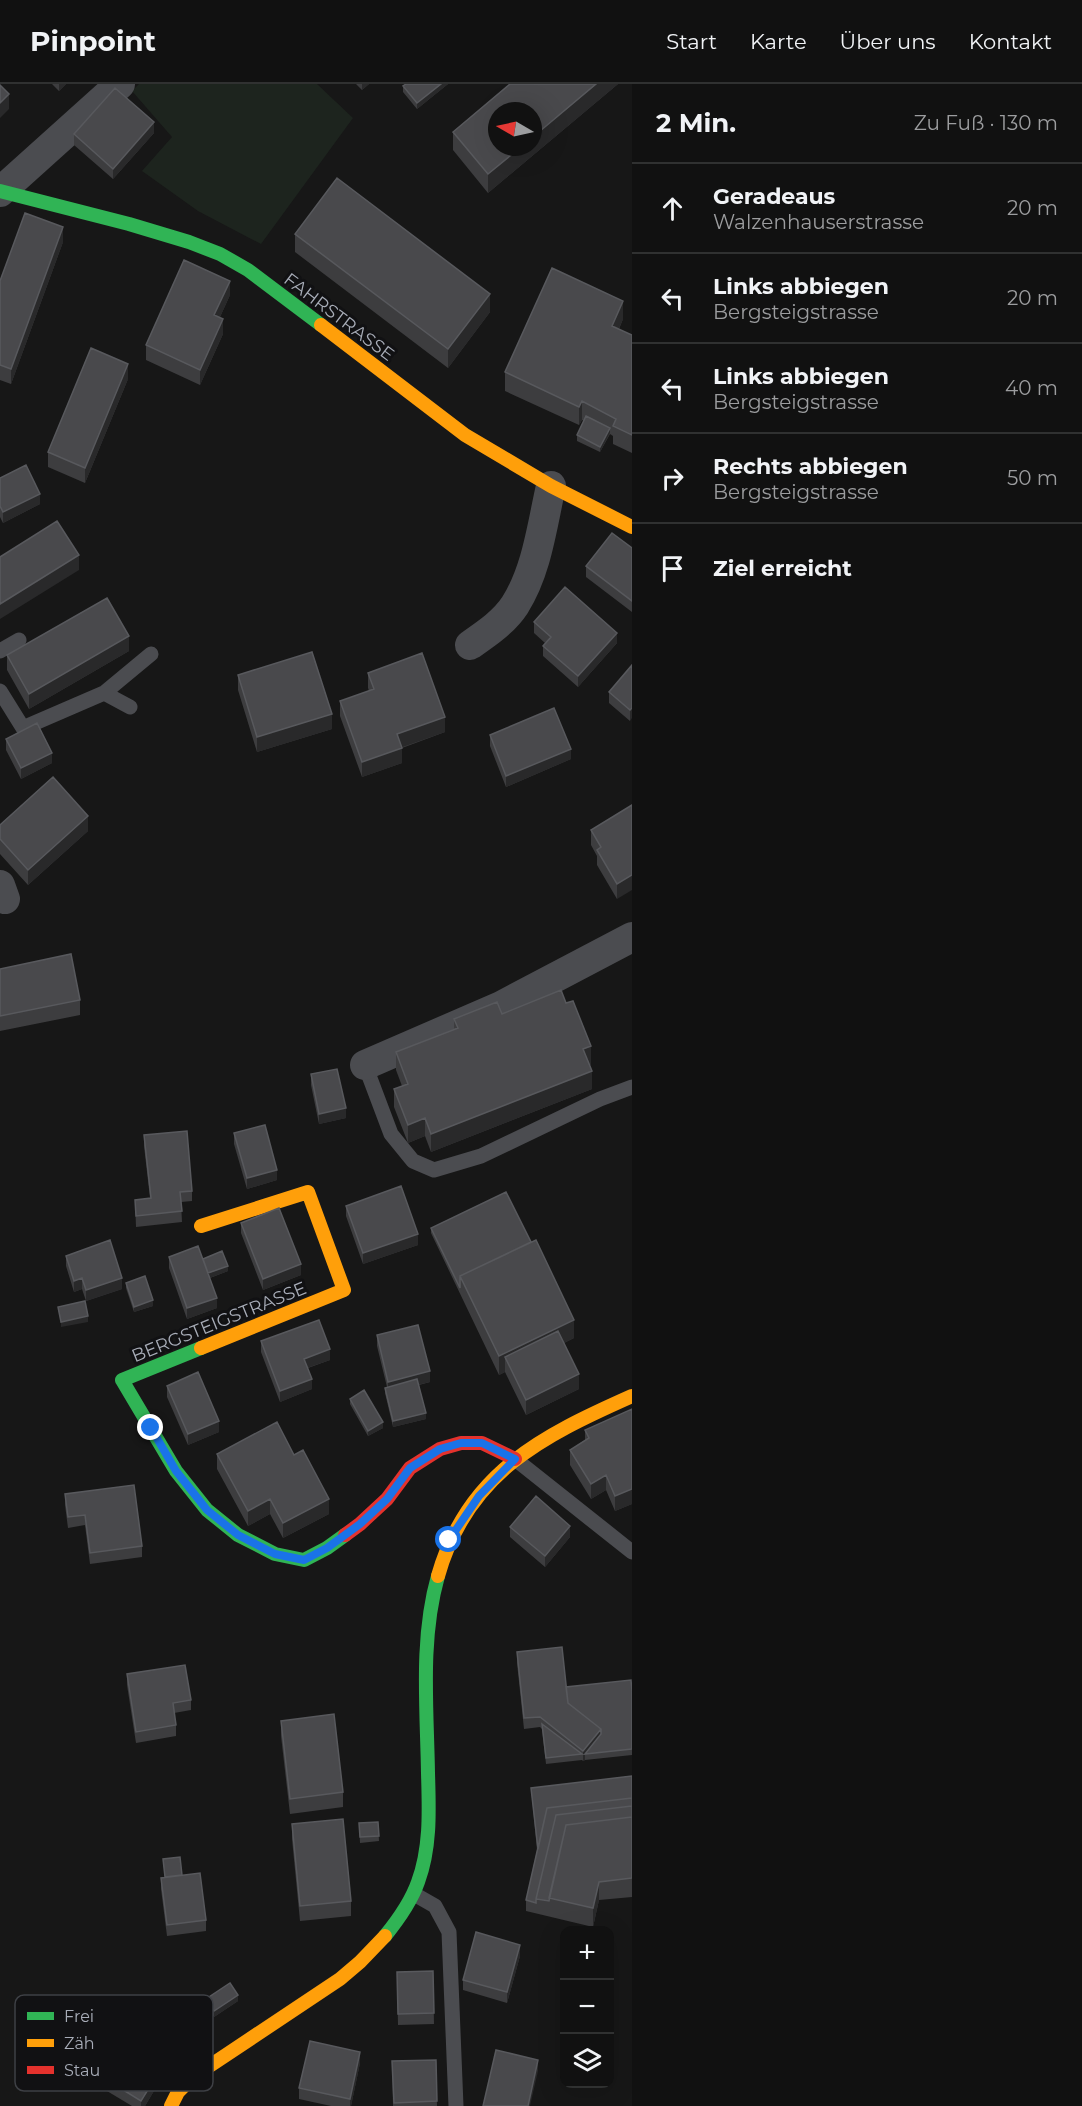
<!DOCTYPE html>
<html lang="de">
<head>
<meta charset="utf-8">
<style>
	:root { --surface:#111; --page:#1a1a1a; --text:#f1f3f6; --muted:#9c9d9f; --line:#303131 }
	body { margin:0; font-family:Montserrat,sans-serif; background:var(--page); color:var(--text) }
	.controls { position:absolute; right:18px; bottom:18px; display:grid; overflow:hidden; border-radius:12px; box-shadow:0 6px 24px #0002 }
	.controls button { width:54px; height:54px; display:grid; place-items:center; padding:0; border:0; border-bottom:2px solid var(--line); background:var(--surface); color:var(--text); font:30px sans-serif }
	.compass { position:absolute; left:488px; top:18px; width:54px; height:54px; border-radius:50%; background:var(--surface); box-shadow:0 6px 24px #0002; rotate:279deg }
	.stop { position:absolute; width:18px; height:18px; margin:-14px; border:4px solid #1a73e8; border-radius:50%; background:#fff }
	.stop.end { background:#1a73e8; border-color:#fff; box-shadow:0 2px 6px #0008 }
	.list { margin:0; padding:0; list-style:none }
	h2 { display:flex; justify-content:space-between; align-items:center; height:78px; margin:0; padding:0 24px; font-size:26px }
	h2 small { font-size:20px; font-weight:400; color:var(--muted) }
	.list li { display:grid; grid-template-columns:39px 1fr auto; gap:18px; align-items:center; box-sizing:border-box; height:90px; padding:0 24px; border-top:2px solid var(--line) }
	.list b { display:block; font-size:22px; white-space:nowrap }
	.list p { margin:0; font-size:20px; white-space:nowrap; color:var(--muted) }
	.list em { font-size:20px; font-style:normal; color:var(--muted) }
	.icon { flex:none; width:33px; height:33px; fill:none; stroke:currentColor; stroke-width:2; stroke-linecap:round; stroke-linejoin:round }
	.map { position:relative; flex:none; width:632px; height:2022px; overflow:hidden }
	header { display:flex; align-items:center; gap:36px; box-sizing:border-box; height:84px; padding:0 30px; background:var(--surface); border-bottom:2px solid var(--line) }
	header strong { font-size:28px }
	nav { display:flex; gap:33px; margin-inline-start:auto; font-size:21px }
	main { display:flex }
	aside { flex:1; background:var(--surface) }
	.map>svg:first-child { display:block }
	.green { fill:#1d241e }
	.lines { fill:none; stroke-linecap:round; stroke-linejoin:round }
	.lane { stroke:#4b4c50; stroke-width:15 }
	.street { stroke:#4b4c50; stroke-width:30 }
	.fast { stroke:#30b455; stroke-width:14 }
	.slow { stroke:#ff9f0a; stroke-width:14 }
	.jam { stroke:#e5322d; stroke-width:14 }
	.wall { fill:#3d3d3f }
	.shaded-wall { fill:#29292a }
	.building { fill:#49494c; stroke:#58595d; stroke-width:1.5 }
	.route { stroke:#1a73e8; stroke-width:8 }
	.labels { text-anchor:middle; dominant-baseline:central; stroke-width:6; stroke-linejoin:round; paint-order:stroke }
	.street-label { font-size:18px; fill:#a8adb8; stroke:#111113 }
	.key { fill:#111113; stroke:#3e4045; stroke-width:1.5 }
	.key-label { font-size:16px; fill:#a8adb8 }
</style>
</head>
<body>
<header>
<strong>Pinpoint</strong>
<nav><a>Start</a><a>Karte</a><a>Über uns</a><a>Kontakt</a></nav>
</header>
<main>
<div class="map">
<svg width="632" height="2022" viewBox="0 0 632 2022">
	<rect width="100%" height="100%" fill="#171717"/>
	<path class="green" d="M139 0H317L353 34 261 160 198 127 142 87 172 53 132 7Z"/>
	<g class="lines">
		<path class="lane" d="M0 567 19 556
			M0 607 23 644 104 609 130 623
			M104 609 151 570
			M365 981 391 1050 413 1077 434 1086 481 1072 600 1015 632 1003
			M515 1375 632 1468
			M414 1810 435 1822 449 1848 456 2022"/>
		<path class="street" d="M0 108 120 0
			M470 561C486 550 504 538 515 521 537 486 542 442 551 402
			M0 801 5 815
			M365 981 501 922 632 853"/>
		<path class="fast" d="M0 107 129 140 189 158 220 170 248 186 321 241
			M201 1264 122 1296 176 1387 207 1426 238 1451 275 1470 304 1476 327 1464 345 1451
			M385 1852C398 1836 411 1818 418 1798 431 1763 429 1725 428 1689 427 1624 420 1555 438 1492"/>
		<path class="slow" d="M321 241 465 351 551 402 632 443
			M201 1142 308 1108 344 1206 201 1264
			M438 1492C467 1389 542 1352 632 1312
			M171 2022 178 2008 193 1993 340 1895 360 1878 385 1852"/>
		<path class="jam" d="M345 1451 360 1440 387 1415 410 1384 440 1365 461 1359H482L515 1375"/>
	</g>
	<path class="wall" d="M52 0H66L59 7Z
		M356 0H369L362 6Z
		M406 0H448L417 25 403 8V2Z
		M510 0H618L488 109 453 66V48Z
		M154 49 113 95 74 61V50Z
		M295 150 490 228 448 284 295 168Z
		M63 158 11 300 0 296V197Z
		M230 211 220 233 223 250 200 301 146 276V261Z
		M623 235 619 245 632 251V369L613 360V352L610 350 600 368 577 357V351L584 337 582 336 579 341 505 307V288Z
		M128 295 85 399 48 383V368Z
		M0 394 40 420 3 439 0 433Z
		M632 464V528L586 493V482Z
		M534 538 617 559 578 603 543 572V562L545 559 534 549Z
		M129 567 29 625 7 586V571Z
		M632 581 630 637 609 619V608Z
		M368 589 445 648 402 664V679L362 693 340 632V617L369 607 368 604Z
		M238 591 332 645 257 668 238 606Z
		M490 651 571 675 506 703 490 662Z
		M6 655 52 679 21 695 6 666Z
		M632 721 617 815 597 781V772L591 761V746Z
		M0 741 88 747 28 801 0 770Z
		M0 885 80 916V931L0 947Z
		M502 930 591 980 590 981 592 1005 431 1068 425 1052 408 1059 394 1023V1005L402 1002 396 986V968L454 945V935Z
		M311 990 346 1034 319 1040 311 1001Z
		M234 1049 277 1096 247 1105 234 1060Z
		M144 1051 192 1107V1117L181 1118 182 1138 136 1143 135 1116 150 1114 144 1062Z
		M346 1122 418 1161 363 1180 346 1132Z
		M241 1139 301 1191 263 1206 241 1149Z
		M431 1144 574 1254 564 1259 579 1305 526 1331 505 1288 499 1291 431 1149Z
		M66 1172 122 1205 86 1217 82 1205 74 1208 66 1182Z
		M169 1173 203 1175 228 1187 210 1194 217 1224 187 1235 169 1184Z
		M126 1199 153 1222 134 1228 126 1204Z
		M377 1251 430 1298 419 1301 426 1335 393 1343 385 1309V1304L387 1303 377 1262Z
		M261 1257 330 1276 308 1284 312 1305 280 1318 261 1268Z
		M167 1302 219 1348 188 1361 167 1313Z
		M350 1315 383 1344 368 1352 350 1320Z
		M632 1325V1420L615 1427 606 1406 591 1415 570 1381V1366L585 1356V1346Z
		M217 1370 294 1371 329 1430 283 1454 270 1430 248 1442 217 1385Z
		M65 1410 142 1462V1473L90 1480 85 1441 68 1444 65 1421Z
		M510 1443 570 1453 545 1483 510 1453Z
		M517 1568 566 1603 632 1608V1671L585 1676 583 1677 582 1676 546 1680 542 1645 540 1643 524 1645 517 1579Z
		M127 1590 191 1616V1626L174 1629 176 1641V1652L136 1659 127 1601Z
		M281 1637 343 1708V1723L290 1730 281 1652Z
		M632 1692V1813L599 1816 593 1843 526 1827V1816L537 1766 531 1704Z
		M378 1738 379 1757 360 1759 359 1739Z
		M292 1740 351 1817V1832L300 1837 292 1755Z
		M163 1775 182 1791 206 1836V1847L167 1852 161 1805V1794L165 1793Z
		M520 1872 507 1919 463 1906V1896Z
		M433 1887 434 1940 398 1941 397 1888Z
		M206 1915 238 1917 214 1933 206 1920Z
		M141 1951 138 1963 164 1990 145 2022H132L107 2007V1996L119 1976 102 1972V1961Z
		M436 1976 437 2022H393L392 1977Z
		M360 1979 351 2022H331L299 2015V2004Z"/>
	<path class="shaded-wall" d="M59 0H66L59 7Z
		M362 0H369L362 6Z
		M441 0H448L417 25V19Z
		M596 0H618L488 109V90L521 63H533V53Z
		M9 10V25L0 34V19Z
		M154 38V49L113 95V85Z
		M63 143V158L11 300V285Z
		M230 197V211L214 246V231Z
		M490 210V228L448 284V265Z
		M623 217V235L612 261V242Z
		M223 235V250L200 301V286Z
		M128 280V295L85 399V384Z
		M582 317V336L579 341V323Z
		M610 344V349L600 368V363Z
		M40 410V420L3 439V428Z
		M79 471V486L0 535V520Z
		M617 549V559L578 603V592Z
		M129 552V567L29 625V610Z
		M632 624V634L630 637V626Z
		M332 630V645L257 668V653Z
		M445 633V648L397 665V650Z
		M402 664V679L362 693V678Z
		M571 665V675L506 703V692Z
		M52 669V679L21 695V684Z
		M88 732V747L28 801V786Z
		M632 791V806L617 815V800Z
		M591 962V980L583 983V965Z
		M592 987V1005L431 1068V1050Z
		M346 1024V1034L319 1040V1030Z
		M425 1034V1052L408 1059V1041Z
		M277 1086V1096L247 1105V1094Z
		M418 1150V1161L363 1180V1169Z
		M301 1180V1191L263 1206V1195Z
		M228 1182V1187L207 1195V1190Z
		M82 1194V1205L74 1208V1197Z
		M122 1194V1205L86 1217V1206Z
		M217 1214V1224L187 1235V1224Z
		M153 1216V1222L134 1228V1223Z
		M88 1232V1238L61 1243V1238Z
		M574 1236V1254L511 1285 505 1273V1288L499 1291V1272Z
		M330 1265V1276L304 1285V1275Z
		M430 1287V1298L388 1308V1298Z
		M579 1290V1305L526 1331V1316Z
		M312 1295V1305L280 1318V1307Z
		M426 1329V1335L393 1343V1337Z
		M219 1337V1348L188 1361V1350Z
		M383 1338V1344L368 1352V1347Z
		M606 1391V1406L591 1415V1400Z
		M632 1405V1420L615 1427V1412Z
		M270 1415V1430L248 1442V1427Z
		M329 1415V1430L283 1454V1439Z
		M570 1442V1453L545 1483V1472Z
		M601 1645V1656L585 1670V1676L583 1677V1667Z
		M599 1798V1816L593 1843V1824Z
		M520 1861V1872L507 1919V1908Z
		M238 1911V1917L214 1933V1927Z
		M141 1940V1951L136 1972V1962Z
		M360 1968V1979L351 2022H350V2015Z
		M538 1976V1987L530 2022H528Z
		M164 1980V1990L145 2022H141V2017Z"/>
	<path class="building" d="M406 0H441L417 19 403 2Z
		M510 0H596L533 53V27H497V63H521L488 90 453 48Z
		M0 1 9 10 0 19Z
		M115 4 154 38 113 85 74 50Z
		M337 94 490 210 448 265 295 150Z
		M25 129 63 143 11 285 0 281V197Z
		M184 176 230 197 214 231 223 235 200 286 146 261Z
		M552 184 623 217 612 242 632 251V351L613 342 616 335 582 317 579 323 505 288Z
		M91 264 128 280 85 384 48 368Z
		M586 332 610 344 600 363 577 351Z
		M26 381 40 410 3 428 0 422V394Z
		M57 437 79 471 0 520V473Z
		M612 449 632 464V517L586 482Z
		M565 503 617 549 578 592 543 562 551 553 534 538Z
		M107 514 129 552 29 610 7 571Z
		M312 568 332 630 257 653 238 591Z
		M422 569 445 633 397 650 402 664 362 678 340 617 374 605 368 589Z
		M632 581V624L630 626 609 608Z
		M554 624 571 665 506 692 490 651Z
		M37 639 52 669 21 684 6 655Z
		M53 693 88 732 28 786 0 755V741Z
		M632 721V791L617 800 597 766 601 763 591 746Z
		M71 870 80 916 0 932V885Z
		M561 906 566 919 573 917 591 962 583 965 592 987 431 1050 425 1034 408 1041 394 1005 408 1000 396 968 458 944 454 935 497 918 502 930Z
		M337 985 346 1024 319 1030 311 990Z
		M265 1041 277 1086 247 1094 234 1049Z
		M187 1047 192 1107 180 1108 182 1127 136 1132 135 1116 151 1114 144 1051Z
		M401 1102 418 1150 363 1169 346 1122Z
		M506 1108 531 1158 460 1192V1204L431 1144Z
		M279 1124 301 1180 263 1195 241 1139Z
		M110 1156 122 1194 86 1206 82 1194 74 1197 66 1172Z
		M536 1156 574 1236 499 1272 460 1192Z
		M198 1162 217 1214 187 1224 169 1173Z
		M222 1167 228 1182 208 1189 203 1175Z
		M145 1192 153 1216 134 1223 126 1199Z
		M85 1217 88 1232 61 1238 58 1223Z
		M319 1236 330 1265 304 1275 312 1295 280 1307 261 1257Z
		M418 1241 430 1287 388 1298 377 1251Z
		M558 1247 579 1290 526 1316 505 1273Z
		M198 1288 219 1337 188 1350 167 1302Z
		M417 1295 426 1329 393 1337 385 1304Z
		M364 1306 383 1338 368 1347 350 1315Z
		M632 1325V1405L615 1412 606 1391 591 1400 570 1366 589 1354 585 1346Z
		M277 1338 294 1371 303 1366 329 1415 283 1439 270 1415 248 1427 217 1370Z
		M134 1401 142 1462 90 1469 85 1431 68 1433 65 1410Z
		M536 1412 570 1442 545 1472 510 1443Z
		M562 1563 568 1619 601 1645 583 1667 540 1633 524 1634 517 1568Z
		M185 1581 191 1616 173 1619 176 1641 136 1648 127 1590Z
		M631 1596 632 1608V1665L585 1670 601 1650V1645L568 1619 566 1603Z
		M334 1630 343 1708 290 1715 281 1637Z
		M542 1640 582 1670 546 1674Z
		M632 1692V1714L547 1724 538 1765 531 1704Z
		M632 1714V1722L556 1731 536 1815V1819L526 1816 547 1724Z
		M632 1722V1733L566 1741 549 1817 536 1815 556 1731Z
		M632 1733V1794L599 1798 593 1824 549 1814 566 1741Z
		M343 1735 351 1817 300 1822 292 1740Z
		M378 1738 379 1752 360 1753 359 1739Z
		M180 1773 182 1791 165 1793 163 1775Z
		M200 1789 206 1836 167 1841 161 1794Z
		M476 1848 520 1861 507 1908 463 1896Z
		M433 1887 434 1929 398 1930 397 1888Z
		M230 1899 238 1911 214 1927 206 1915Z
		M111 1932 141 1940 136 1962 164 1980 141 2017 107 1996 125 1967 102 1961Z
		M310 1957 360 1968 350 2015 299 2004Z
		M496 1966 538 1976 528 2022H483Z
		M436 1976 437 2017 394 2019 392 1977Z"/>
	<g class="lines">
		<path class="route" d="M151 1344 176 1387 207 1426 238 1451 275 1470 304 1476 327 1464 360 1440 387 1415 410 1384 440 1365 461 1359H482L515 1375 479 1412 449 1456"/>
	</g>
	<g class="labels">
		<g class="street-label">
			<text transform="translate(339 233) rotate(37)">FAHRSTRASSE</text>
			<text transform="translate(219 1238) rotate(-22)">BERGSTEIGSTRASSE</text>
		</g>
	</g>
	<rect x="15" y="1911" width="198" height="96" rx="9" class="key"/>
	<rect x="27" y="1928" width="27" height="8" fill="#30b455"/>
	<rect x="27" y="1955" width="27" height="8" fill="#ff9f0a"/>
	<rect x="27" y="1982" width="27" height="8" fill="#e5322d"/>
	<g class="key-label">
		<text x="64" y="1938">Frei</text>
		<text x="64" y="1965">Zäh</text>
		<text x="64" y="1992">Stau</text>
	</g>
</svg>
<div class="controls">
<button>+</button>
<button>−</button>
<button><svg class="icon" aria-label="layers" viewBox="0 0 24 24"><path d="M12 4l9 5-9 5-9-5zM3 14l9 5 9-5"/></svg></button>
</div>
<svg class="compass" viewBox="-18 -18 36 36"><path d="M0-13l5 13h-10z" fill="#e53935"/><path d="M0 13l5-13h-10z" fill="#9c9d9f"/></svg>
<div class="stop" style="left:449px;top:1456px"></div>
<div class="stop end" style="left:151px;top:1344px"></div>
</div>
<aside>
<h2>2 Min.<small>Zu Fuß · 130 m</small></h2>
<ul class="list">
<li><svg class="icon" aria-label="ahead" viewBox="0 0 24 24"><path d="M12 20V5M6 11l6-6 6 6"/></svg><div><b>Geradeaus</b><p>Walzenhauserstrasse</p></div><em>20 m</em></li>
<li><svg class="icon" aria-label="left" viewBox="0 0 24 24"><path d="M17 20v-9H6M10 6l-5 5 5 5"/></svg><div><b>Links abbiegen</b><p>Bergsteigstrasse</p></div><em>20 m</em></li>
<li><svg class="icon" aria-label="left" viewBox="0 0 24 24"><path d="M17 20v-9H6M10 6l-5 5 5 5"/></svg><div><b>Links abbiegen</b><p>Bergsteigstrasse</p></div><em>40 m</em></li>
<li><svg class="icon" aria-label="right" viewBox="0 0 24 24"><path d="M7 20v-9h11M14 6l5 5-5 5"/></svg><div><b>Rechts abbiegen</b><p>Bergsteigstrasse</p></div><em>50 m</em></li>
<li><svg class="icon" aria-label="arrive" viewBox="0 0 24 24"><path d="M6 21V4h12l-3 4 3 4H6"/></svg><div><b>Ziel erreicht</b></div></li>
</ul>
</aside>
</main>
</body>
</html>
